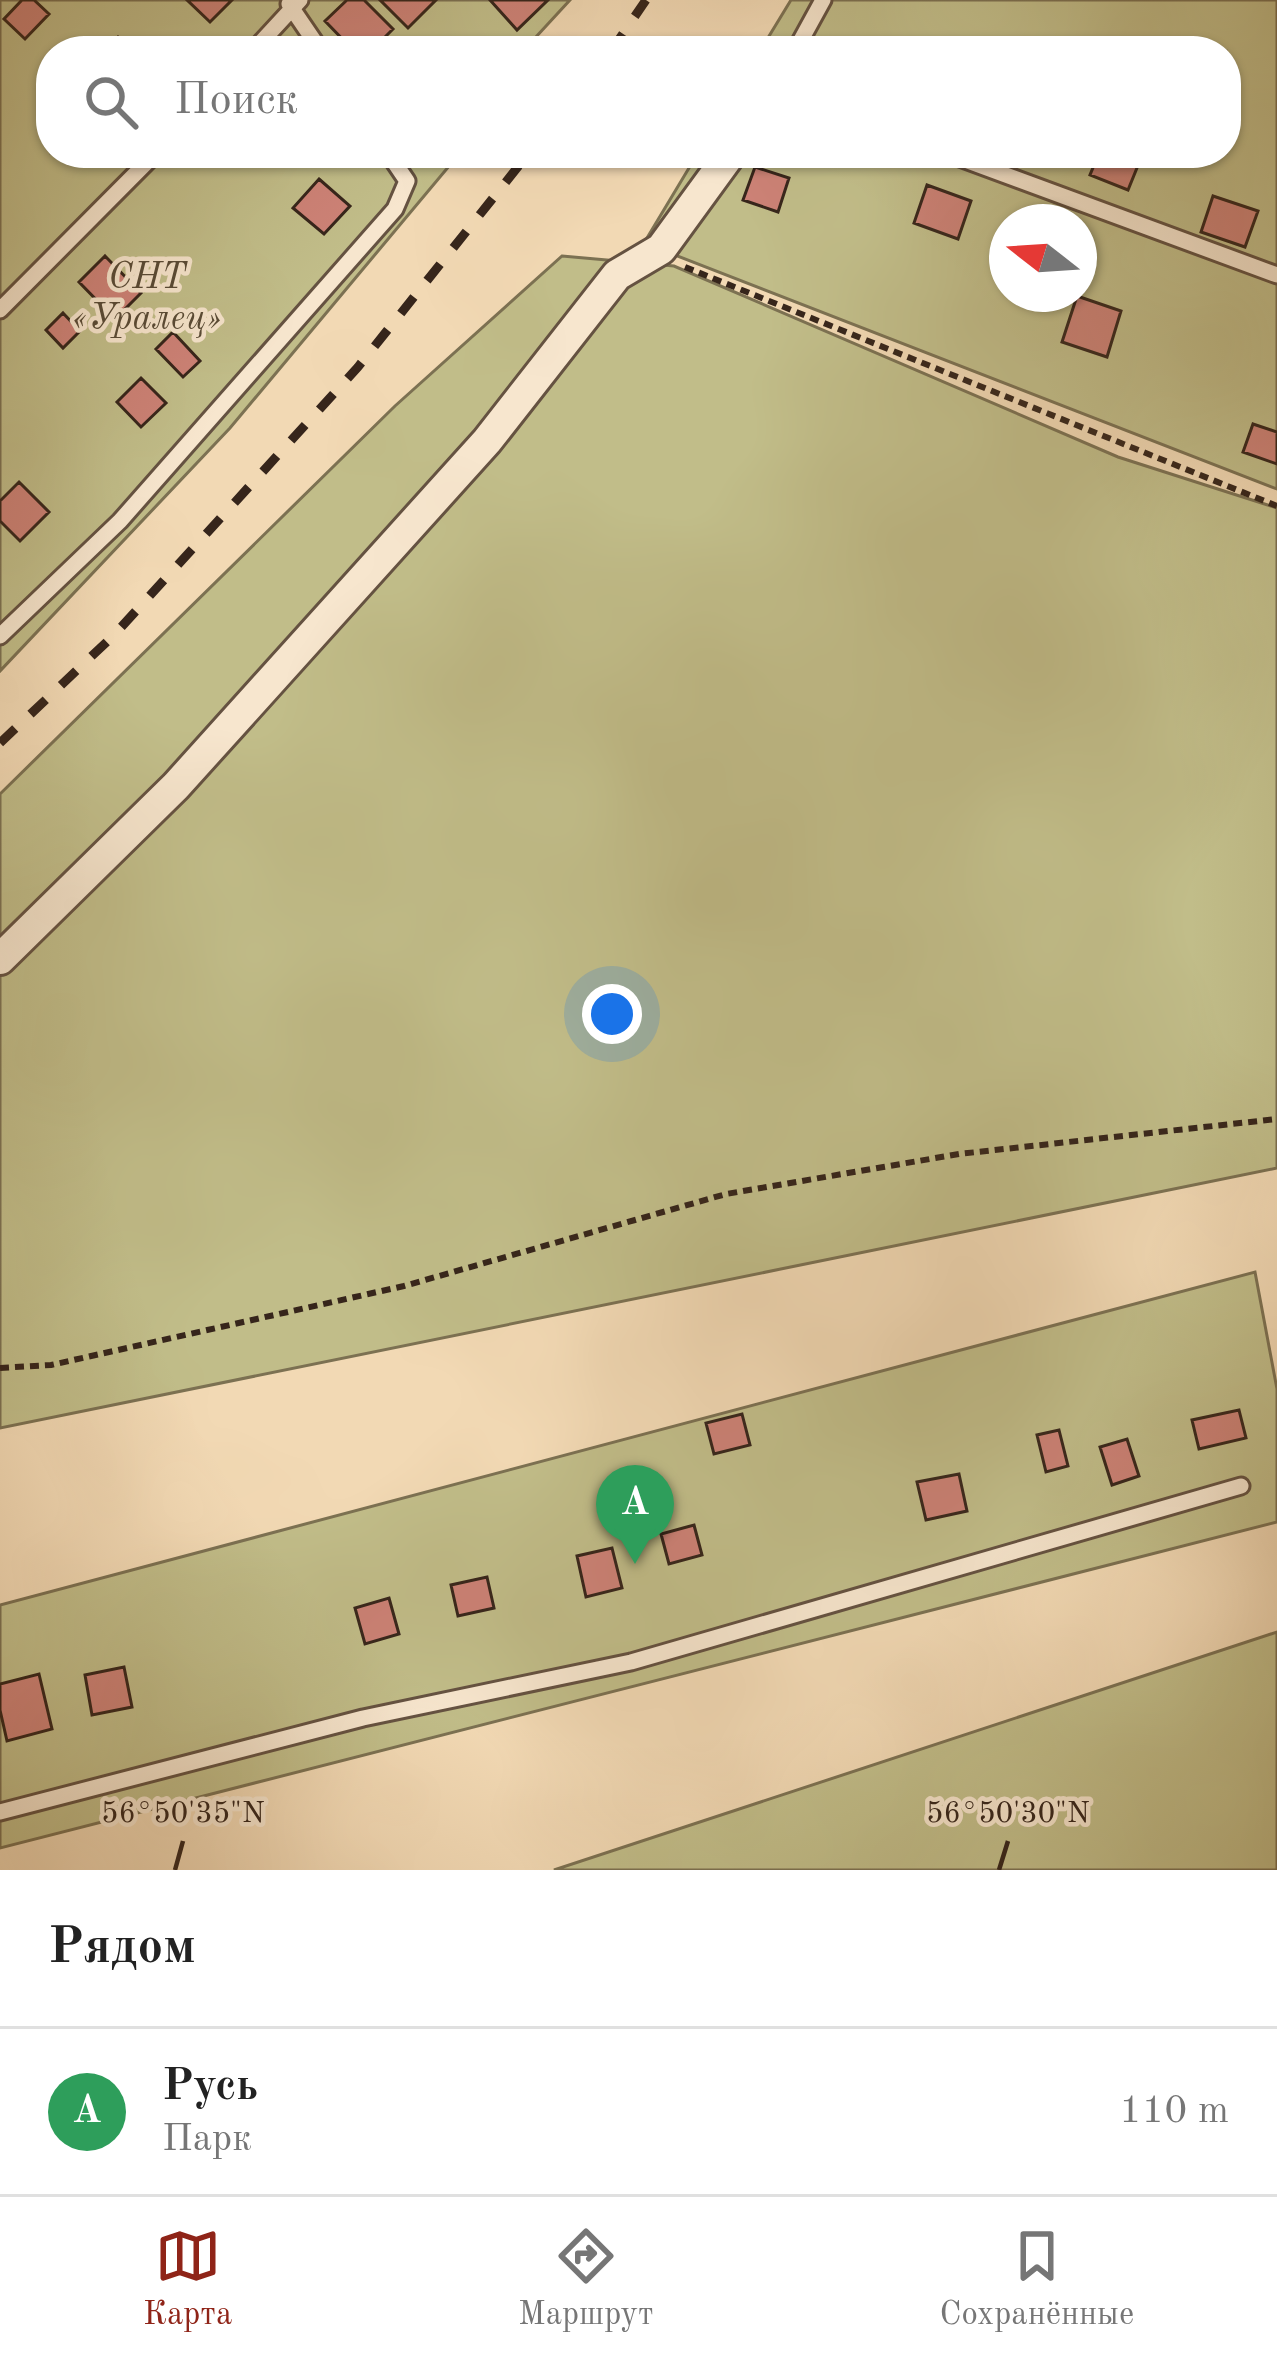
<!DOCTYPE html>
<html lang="ru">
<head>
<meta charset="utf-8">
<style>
	:root { --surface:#fff; --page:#f6f6f6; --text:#222; --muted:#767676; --line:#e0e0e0; --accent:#8f2418 }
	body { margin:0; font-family:"Old Standard TT",serif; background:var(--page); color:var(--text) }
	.compass { position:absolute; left:989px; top:204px; width:108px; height:108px; border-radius:50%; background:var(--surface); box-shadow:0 3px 9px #0004; rotate:287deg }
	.you { position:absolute; left:612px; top:1014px; width:42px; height:42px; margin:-30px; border:9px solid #fff; border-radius:50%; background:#1a73e8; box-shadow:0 0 0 18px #1a73e833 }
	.badge { display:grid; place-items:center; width:78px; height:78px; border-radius:50%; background:var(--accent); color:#fff; font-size:39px; font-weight:700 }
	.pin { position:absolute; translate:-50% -99px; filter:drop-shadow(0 3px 6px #0008) }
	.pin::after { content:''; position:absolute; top:63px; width:42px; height:36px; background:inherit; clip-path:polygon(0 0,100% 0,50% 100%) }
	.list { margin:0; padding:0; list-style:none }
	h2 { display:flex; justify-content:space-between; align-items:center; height:156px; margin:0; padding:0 48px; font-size:51px }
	h2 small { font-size:39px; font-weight:400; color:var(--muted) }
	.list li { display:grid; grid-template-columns:78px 1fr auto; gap:36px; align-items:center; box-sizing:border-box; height:168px; padding:0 48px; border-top:3px solid var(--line) }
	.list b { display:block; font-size:45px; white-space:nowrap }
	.list p { margin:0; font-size:39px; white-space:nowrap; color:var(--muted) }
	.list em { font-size:39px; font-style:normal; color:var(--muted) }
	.icon { flex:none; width:66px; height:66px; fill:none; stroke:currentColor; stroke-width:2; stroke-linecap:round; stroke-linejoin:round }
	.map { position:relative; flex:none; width:1277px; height:1870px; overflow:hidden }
	.search { position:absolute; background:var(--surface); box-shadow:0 3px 9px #0004; left:36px; right:36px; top:36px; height:132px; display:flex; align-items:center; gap:30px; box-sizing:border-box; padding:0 42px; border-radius:48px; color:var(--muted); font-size:45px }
	.sheet { height:324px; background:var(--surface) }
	nav { display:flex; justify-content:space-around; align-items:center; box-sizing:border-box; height:168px; border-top:3px solid var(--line); background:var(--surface); font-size:33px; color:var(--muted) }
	nav a { display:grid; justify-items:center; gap:6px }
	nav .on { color:var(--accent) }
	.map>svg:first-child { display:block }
	.green { fill:#c1bd89; stroke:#7c7152; stroke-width:3; fill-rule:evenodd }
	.building { fill:#cd8277; stroke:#36251b; stroke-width:3 }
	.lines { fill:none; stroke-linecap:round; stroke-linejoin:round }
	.service-casing { stroke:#655241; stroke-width:21 }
	.minor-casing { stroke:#655241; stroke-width:36 }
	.path { stroke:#36251b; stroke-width:6; stroke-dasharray:9 6; stroke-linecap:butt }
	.service { stroke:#f7e6ce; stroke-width:15 }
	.minor { stroke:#f7e6ce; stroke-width:30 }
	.rail { stroke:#36251b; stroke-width:9; stroke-dasharray:21 21; stroke-linecap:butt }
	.ticks { fill:none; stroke:#36251b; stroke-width:4.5 }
	.labels { text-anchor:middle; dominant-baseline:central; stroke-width:9; stroke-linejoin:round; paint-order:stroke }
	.park-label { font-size:36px; font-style:italic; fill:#594b36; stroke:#f7e6ce }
	.ticks-label { font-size:30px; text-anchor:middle; fill:#36251b; stroke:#f7e6ce; stroke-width:9; stroke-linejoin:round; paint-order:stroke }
</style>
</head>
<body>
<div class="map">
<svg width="1277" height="1870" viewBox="0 0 1277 1870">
	<rect width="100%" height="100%" fill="#f2d9b4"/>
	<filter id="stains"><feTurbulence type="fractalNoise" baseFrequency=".00167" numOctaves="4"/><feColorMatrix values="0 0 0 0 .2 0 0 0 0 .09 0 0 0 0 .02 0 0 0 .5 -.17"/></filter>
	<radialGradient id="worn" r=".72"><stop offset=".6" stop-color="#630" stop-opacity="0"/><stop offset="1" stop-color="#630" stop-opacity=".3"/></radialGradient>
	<path class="green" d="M0 0H570L523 51H51V153H460L230 428 0 671Z
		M791 0H1277V489L644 243 698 153H1226V51H760ZM1007 222H1079V294H1007Z
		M562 256 674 266 1118 457 1277 508V1168L0 1428V794L395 406Z
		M1255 1272 1277 1389V1522L0 1848V1605Z
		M1277 1632V1870H554Z"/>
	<path class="building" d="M22 0H34L49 14 25 39 4 19Z
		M187 0H232L210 22Z
		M347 0H364L393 29 371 51H354L325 21Z
		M380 0H436L408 28Z
		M490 0H548L517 30Z
		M118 37 133 51H104Z
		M1099 153H1143L1128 190 1090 175Z
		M755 167 789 178 778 212 743 200Z
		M319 179 350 206 324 234 293 208Z
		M927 185 971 201 958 239 914 223Z
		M1213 196 1258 211 1245 247 1201 232Z
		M105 256 141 293 115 319 79 282Z
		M1077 296 1121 311 1107 357 1062 342Z
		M63 313 80 331 63 348 46 330Z
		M173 332 200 361 183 377 156 349Z
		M141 378 166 403 141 427 117 402Z
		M1253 424 1277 432V464L1243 452Z
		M19 482 49 512 20 541 0 521V501Z
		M1239 1410 1246 1438 1199 1449 1192 1420Z
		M742 1414 750 1445 714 1454 706 1423Z
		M1059 1430 1068 1466 1046 1472 1037 1435Z
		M1127 1439 1139 1476 1112 1485 1100 1447Z
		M959 1474 967 1511 926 1520 917 1482Z
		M694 1525 702 1555 669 1564 661 1534Z
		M612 1548 622 1588 586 1597 577 1556Z
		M487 1577 494 1608 458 1616 451 1585Z
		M389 1598 399 1634 365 1644 355 1608Z
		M124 1667 132 1707 92 1715 85 1675Z
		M39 1674 52 1729 7 1741 0 1710V1684Z"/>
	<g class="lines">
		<defs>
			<path id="service" d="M289 4 321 51
				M253 51 300 0
				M795 51 823 0
				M946 153 1277 275
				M0 310 156 153
				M0 636 120 521 395 209 407 181 388 153
				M0 1812 363 1718 631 1662 1241 1486"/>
			<path id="minor" d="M0 959 176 786 487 441 617 275 661 249 731 153"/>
		</defs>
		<use href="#service" class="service-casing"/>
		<use href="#minor" class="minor-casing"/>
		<path class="path" d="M685 267 1277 506
			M0 1368 51 1365 404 1286 726 1194 959 1154 1277 1119"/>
		<use href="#service" class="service"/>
		<use href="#minor" class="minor"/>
		<path class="rail" d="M611 51 646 0
			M0 743 114 635 358 367 529 153"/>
	</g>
	<path class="ticks" d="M175 1870 183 1841M999 1870 1008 1841"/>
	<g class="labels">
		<g class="park-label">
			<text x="147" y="279">СНТ<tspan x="147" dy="41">«Уралец»</tspan></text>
		</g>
	</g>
	<g class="ticks-label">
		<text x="183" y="1822">56°50'35"N</text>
		<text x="1008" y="1822">56°50'30"N</text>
	</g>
	<rect width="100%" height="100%" filter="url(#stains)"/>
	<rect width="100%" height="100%" fill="url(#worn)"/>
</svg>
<svg class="compass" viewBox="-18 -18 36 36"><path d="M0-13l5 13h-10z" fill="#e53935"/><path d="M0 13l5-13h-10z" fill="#767676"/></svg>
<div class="you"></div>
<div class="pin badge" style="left:635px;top:1564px;background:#2e9e5b">A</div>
<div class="search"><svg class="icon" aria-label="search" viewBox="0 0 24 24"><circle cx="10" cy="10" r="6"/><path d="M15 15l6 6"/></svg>Поиск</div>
</div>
<section class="sheet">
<h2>Рядом<small></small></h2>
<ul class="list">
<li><span class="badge" style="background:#2e9e5b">A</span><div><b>Русь</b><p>Парк</p></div><em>110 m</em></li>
</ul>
</section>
<nav>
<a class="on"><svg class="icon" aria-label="map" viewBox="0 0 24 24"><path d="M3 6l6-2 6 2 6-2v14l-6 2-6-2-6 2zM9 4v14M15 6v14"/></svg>Карта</a>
<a><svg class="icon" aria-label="directions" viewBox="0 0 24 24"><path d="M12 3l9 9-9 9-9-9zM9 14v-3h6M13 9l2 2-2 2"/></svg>Маршрут</a>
<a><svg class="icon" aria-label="saved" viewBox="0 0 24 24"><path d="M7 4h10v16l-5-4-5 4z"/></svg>Сохранённые</a>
</nav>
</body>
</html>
